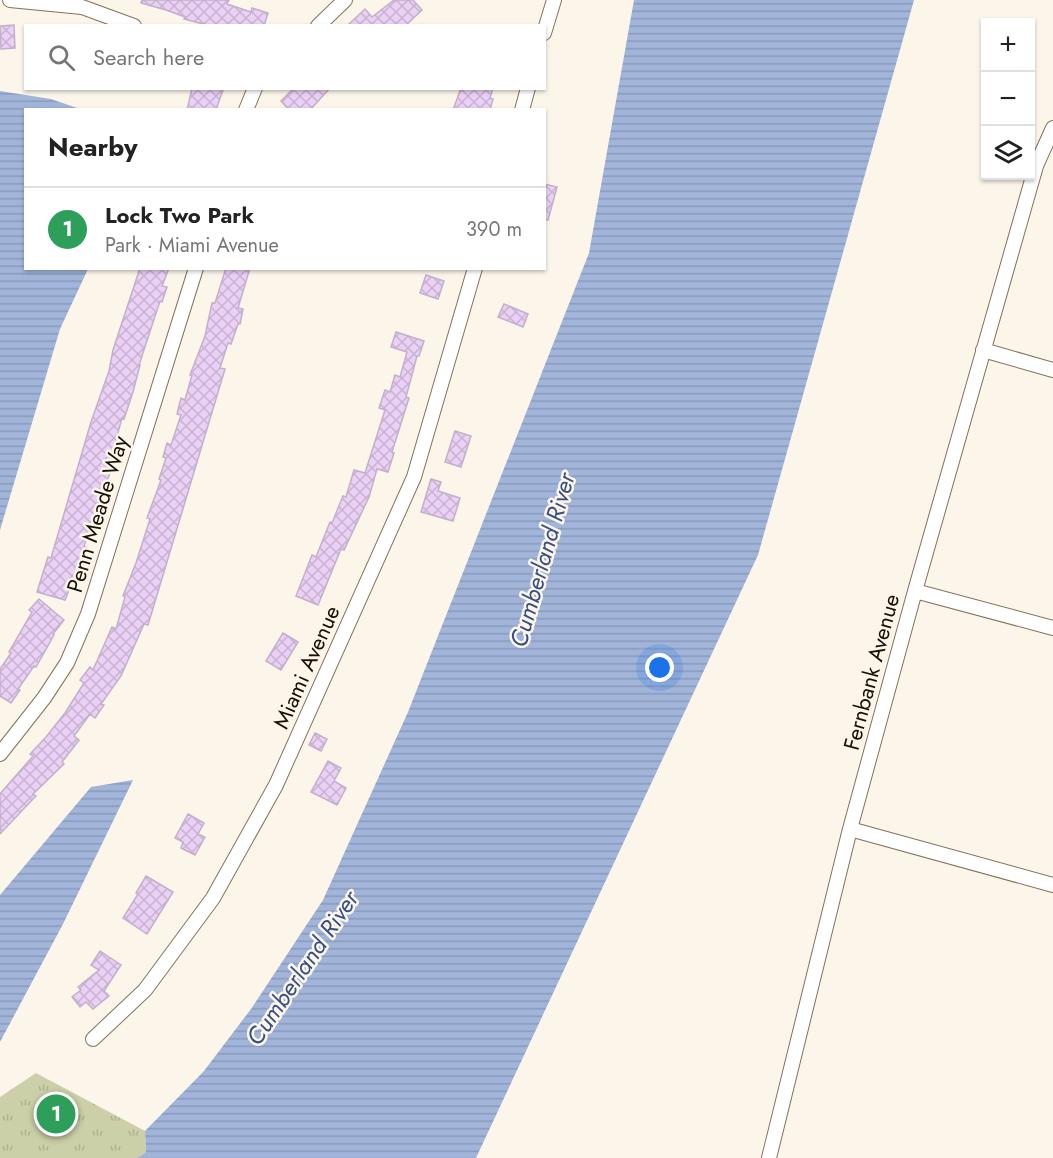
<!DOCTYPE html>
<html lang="en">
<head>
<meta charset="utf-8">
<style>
	:root { --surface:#fff; --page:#f2f2f2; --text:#222; --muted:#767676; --line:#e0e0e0; --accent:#d93025 }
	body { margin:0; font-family:Jost,sans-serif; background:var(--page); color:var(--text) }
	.controls { position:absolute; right:18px; top:18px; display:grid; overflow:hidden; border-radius:0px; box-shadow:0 2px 4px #0004 }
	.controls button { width:54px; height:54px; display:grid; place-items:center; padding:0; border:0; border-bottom:2px solid var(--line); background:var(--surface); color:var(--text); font:30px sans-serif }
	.you { position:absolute; left:660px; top:668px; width:21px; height:21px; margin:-15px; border:4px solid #fff; border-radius:50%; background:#1a73e8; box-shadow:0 0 0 9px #1a73e833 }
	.badge { display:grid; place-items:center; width:39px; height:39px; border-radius:50%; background:var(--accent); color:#fff; font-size:20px; font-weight:700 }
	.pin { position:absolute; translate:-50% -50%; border:3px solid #fff; box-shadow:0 2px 6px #0006 }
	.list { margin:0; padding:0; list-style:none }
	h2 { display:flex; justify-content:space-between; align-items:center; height:78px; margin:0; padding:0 24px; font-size:26px }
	h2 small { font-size:20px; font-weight:400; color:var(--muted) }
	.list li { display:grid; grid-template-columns:39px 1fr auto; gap:18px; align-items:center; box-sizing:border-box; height:84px; padding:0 24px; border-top:2px solid var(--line) }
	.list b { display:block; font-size:22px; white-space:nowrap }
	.list p { margin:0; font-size:20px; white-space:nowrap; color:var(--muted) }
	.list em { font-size:20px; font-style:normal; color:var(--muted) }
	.icon { flex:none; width:33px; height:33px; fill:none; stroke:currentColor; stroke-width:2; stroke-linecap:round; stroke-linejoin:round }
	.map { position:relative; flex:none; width:1053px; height:1158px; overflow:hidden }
	.search { position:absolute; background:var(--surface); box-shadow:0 2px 4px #0004; left:24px; top:24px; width:522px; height:66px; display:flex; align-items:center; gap:15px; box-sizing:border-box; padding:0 21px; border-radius:0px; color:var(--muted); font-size:22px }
	.panel { position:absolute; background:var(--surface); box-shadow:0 2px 4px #0004; left:24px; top:108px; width:522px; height:162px; border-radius:0px }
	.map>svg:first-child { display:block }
	.park { fill:url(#park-tufts) }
	.water { fill:url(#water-rules) }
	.building { fill:url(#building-cross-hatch); stroke:#c2b0ca; stroke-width:1.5 }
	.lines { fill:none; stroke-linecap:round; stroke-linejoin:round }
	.minor-casing { stroke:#83725a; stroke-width:16 }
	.minor { stroke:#fff; stroke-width:14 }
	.labels { text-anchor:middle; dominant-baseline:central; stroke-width:5; stroke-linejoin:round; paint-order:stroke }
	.street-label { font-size:22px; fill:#181108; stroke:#fcf5ea }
	.water-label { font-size:24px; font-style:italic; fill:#385081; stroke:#fcf5ea }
</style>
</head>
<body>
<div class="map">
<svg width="1053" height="1158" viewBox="0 0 1053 1158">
	<defs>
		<pattern id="park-tufts" width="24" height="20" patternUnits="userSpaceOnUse" patternTransform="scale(1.5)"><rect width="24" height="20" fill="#cbd0a8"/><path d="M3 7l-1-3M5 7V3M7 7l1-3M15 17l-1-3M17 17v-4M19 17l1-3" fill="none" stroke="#aeb28f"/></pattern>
		<pattern id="water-rules" width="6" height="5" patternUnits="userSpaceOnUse" patternTransform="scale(1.5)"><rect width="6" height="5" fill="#a1b4d9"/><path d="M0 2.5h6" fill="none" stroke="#8a9ab9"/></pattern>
		<pattern id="building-cross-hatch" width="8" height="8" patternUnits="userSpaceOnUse" patternTransform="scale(1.5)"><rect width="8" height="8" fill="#ead0f5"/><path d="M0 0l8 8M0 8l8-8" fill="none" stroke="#c8b2d1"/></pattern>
	</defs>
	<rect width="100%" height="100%" fill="#fcf5ea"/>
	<path class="park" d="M36 1073 145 1131 146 1152 137 1158H0V1097Z"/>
	<path class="water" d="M634 0H914L758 555 476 1158H137L146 1152 145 1131 204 1071 251 1009 323 900 408 712 589 253Z
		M0 91 51 99 80 109 26 110V268L88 269 60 329 0 530Z
		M133 780 63 924 0 1042V895L91 787Z"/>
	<path class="building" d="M142 0H229L227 4 251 12 252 8 268 13 264 26H211L184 19 185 17 166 10 141 3Z
		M394 0H413L422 10 405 26H347L365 9 372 17Z
		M14 25 15 48 1 49 0 26Z
		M192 88H217L223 90 216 110H187Z
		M294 88H330L310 110H289L281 101Z
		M461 88H493L490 98 493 99 490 110H453Z
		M544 184 557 187 548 220 544 219Z
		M140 268H169L162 286 167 287 162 302 160 301 139 365H140L133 392 124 419 122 418 108 469 111 470 84 546 87 548 82 563 80 562 65 600 37 592 48 557 51 558 91 422 109 371 113 350Z
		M226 268H250L238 308 243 309 240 324H238L231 344 228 343 220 368 225 369 148 625 144 624 121 676 101 704 104 705 95 718 90 714 74 736 79 740 62 762 64 764 33 794 36 796 0 834V794L33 756 30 754 46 737 65 713 84 683 80 680 90 667 93 670 112 627 116 629 125 597 123 596 136 563 150 519 147 518 161 480 159 479 166 458 163 457 167 443 171 445 181 415 177 414 181 398 185 400 192 375H190L205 336 212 303H215Z
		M426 275 444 281 438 299 420 293Z
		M504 304 528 314 523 327 498 317Z
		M396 332 424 341 419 356H417L406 397 409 398 392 452 394 453 388 472 377 469 369 497 344 550 341 549 318 605 296 596 312 555 316 557 330 522 332 523 343 496 346 497 354 470 365 473 385 410 379 408 385 390 390 392 395 375 400 377 407 352 391 347Z
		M455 431 471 436 461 467 445 462Z
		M431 479 441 482 438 491 460 498 453 521 421 512Z
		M39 599 64 620 53 634 54 635 36 667 34 666 18 689 20 690 11 703 0 696V669L11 653 9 652 32 612 29 610Z
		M283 633 298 642 281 670 266 661Z
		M315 733 327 739 321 751 309 745Z
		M328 761 341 768 334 781 346 788 337 805 311 792Z
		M188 814 204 823 198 834 205 837 195 855 181 848 183 842 175 838Z
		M146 876 173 892 147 934 123 918 138 894 136 893Z
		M100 951 121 965 104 991 109 996 93 1009 86 1002 80 1007 72 997 81 990 78 987 99 970 91 965Z"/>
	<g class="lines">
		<defs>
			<path id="minor" d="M10 0 82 7 134 26
				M318 26 345 0
				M544 33 554 0
				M246 110 255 88
				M522 110 528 88
				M983 350 1053 370
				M915 591 1053 628
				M0 754 44 698 67 663 88 614 196 268
				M850 829 1053 885
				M93 1039 145 990 213 898 276 785 414 477 475 268
				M769 1158 850 829 915 591 1036 166 1053 128"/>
		</defs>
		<use href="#minor" class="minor-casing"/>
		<use href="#minor" class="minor"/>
	</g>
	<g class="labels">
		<g class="street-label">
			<text transform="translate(97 514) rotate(-73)">Penn Meade Way</text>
			<text transform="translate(306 667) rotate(-66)">Miami Avenue</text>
			<text transform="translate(871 672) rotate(-75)">Fernbank Avenue</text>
		</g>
		<g class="water-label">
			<text transform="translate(542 560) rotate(-74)">Cumberland River</text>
			<text transform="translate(302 968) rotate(-56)">Cumberland River</text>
		</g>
	</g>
</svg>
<div class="controls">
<button>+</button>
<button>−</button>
<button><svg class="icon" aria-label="layers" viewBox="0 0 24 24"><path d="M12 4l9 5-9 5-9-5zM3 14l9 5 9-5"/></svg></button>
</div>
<div class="you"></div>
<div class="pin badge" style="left:56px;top:1114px;background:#2e9e5b">1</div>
<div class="search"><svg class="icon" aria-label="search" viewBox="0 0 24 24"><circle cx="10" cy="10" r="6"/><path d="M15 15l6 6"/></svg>Search here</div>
<section class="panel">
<h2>Nearby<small></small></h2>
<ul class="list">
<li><span class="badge" style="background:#2e9e5b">1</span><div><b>Lock Two Park</b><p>Park · Miami Avenue</p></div><em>390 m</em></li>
</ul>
</section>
</div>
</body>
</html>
